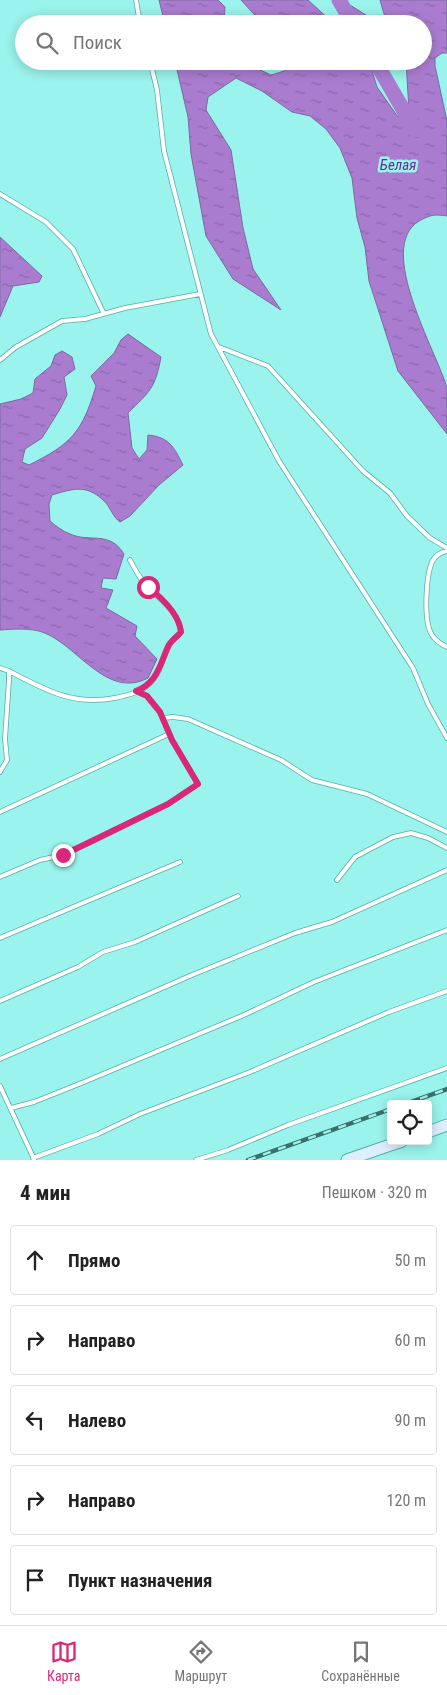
<!DOCTYPE html>
<html lang="ru">
<head>
<meta charset="utf-8">
<style>
	:root { --surface:#fff; --page:#f6f6f6; --text:#222; --muted:#767676; --line:#e0e0e0; --accent:#db2777 }
	body { margin:0; font-family:"Roboto Condensed",sans-serif; background:var(--page); color:var(--text) }
	.controls { position:absolute; right:15px; bottom:15px; display:grid; overflow:hidden; border-radius:5px; box-shadow:0 2px 12px #0003 }
	.controls button { width:45px; height:45px; display:grid; place-items:center; padding:0; border:0; border-bottom:1px solid var(--line); background:var(--surface); color:var(--text); font:25px sans-serif }
	.stop { position:absolute; width:15px; height:15px; margin:-11px; border:4px solid #db2777; border-radius:50%; background:#fff }
	.stop.end { background:#db2777; border-color:#fff; box-shadow:0 1px 5px #0008 }
	.list { margin:0; padding:0; list-style:none }
	h2 { display:flex; justify-content:space-between; align-items:center; height:65px; margin:0; padding:0 20px; font-size:21px }
	h2 small { font-size:16px; font-weight:400; color:var(--muted) }
	.list li { display:grid; grid-template-columns:32px 1fr auto; gap:15px; align-items:center; box-sizing:border-box; height:70px; margin:0 10px 10px; padding:0 10px; border:1px solid var(--line); border-radius:5px }
	.list b { display:block; font-size:19px; white-space:nowrap }
	.list em { font-size:16px; font-style:normal; color:var(--muted) }
	.icon { flex:none; width:28px; height:28px; fill:none; stroke:currentColor; stroke-width:2; stroke-linecap:round; stroke-linejoin:round }
	.map { position:relative; flex:none; width:447px; height:1160px; overflow:hidden }
	.search { position:absolute; background:var(--surface); box-shadow:0 2px 12px #0003; left:15px; right:15px; top:15px; height:55px; display:flex; align-items:center; gap:12px; box-sizing:border-box; padding:0 18px; border-radius:28px; color:var(--muted); font-size:19px }
	.sheet { height:465px; background:var(--surface) }
	nav { display:flex; justify-content:space-around; align-items:center; box-sizing:border-box; height:70px; border-top:1px solid var(--line); background:var(--surface); font-size:14px; color:var(--muted) }
	nav a { display:grid; justify-items:center; gap:2px }
	nav .on { color:var(--accent) }
	.map>svg:first-child { display:block }
	.water { fill:url(#water-ripples); stroke:#7d68a2 }
	.lines { fill:none; stroke-linecap:round; stroke-linejoin:round }
	.river { stroke:#aa7cd0; stroke-width:15 }
	.lane-casing { stroke:#54aea7; stroke-width:5.5 }
	.secondary-casing { stroke:#54aea7; stroke-width:13 }
	.lane { stroke:#fff; stroke-width:4 }
	.secondary { stroke:#ddeefe; stroke-width:11 }
	.rail-casing { stroke:#3a6f6b; stroke-width:4.5 }
	.rail { stroke:#9af3ec; stroke-width:2.5; stroke-dasharray:8; stroke-linecap:butt }
	.route { stroke:#db2777; stroke-width:6 }
	.labels { text-anchor:middle; dominant-baseline:central; stroke-width:5; stroke-linejoin:round; paint-order:stroke }
	.water-label { font-size:15px; font-style:italic; fill:#692c91; stroke:#9af3ec }
</style>
</head>
<body>
<div class="map">
<svg width="447" height="1160" viewBox="0 0 447 1160">
	<defs>
		<pattern id="water-ripples" width="26" height="14" patternUnits="userSpaceOnUse" patternTransform="scale(1.25)"><rect width="26" height="14" fill="#aa7cd0"/><path d="M2 4q2-2 4 0t4 0M15 11q2-2 4 0t4 0" fill="none" stroke="#8967aa"/></pattern>
	</defs>
	<rect width="100%" height="100%" fill="#9af3ec"/>
	<path class="water" d="M159 0H218L225 7 224 24H165Z
		M241 0H308L332 22 342 23 350 5 366 15 367 24H263Z
		M380 0H447V53H442L435 58V66L447 121V216C434 214 430 215 419 221 375 248 437 352 447 388 447 401 447 420 447 434L398 371 369 281 365 247 357 218 352 178 340 148 326 129 310 116 292 112 262 91 236 78 208 97 206 110 231 150 243 228 253 269 281 310 233 279 206 236 191 154 188 117 175 61H241L271 75 284 71V61H369L377 87 398 117 409 111 406 61H423V24H387Z
		M0 237 42 276 39 282 13 286 0 317Z
		M128 334 161 357C155 389 150 391 128 413L132 448 139 459 147 450 148 435C169 437 174 447 183 465L159 485 130 516 120 522C113 517 111 509 106 503 88 484 75 488 52 495L49 504 50 521C56 526 62 531 70 534 90 543 109 530 124 554L116 579 103 578 101 588 113 590 106 608 137 626 135 636 157 659 148 678C106 700 77 644 42 632 31 628 12 629 0 630V404L21 399 33 393 35 379 51 366 55 355 62 351 72 357 75 369 64 377 67 395 60 409 42 438 25 449 22 462 29 465C71 444 82 433 96 386L91 376 114 353 121 340Z"/>
	<g class="lines">
		<path class="river" d="M339 0 353 24
			M375 61 415 130"/>
		<defs>
			<path id="lane" d="M136 0 140 24
				M150 61 157 90 164 151 211 334 279 461 413 668 428 704 447 738
				M0 194 46 222 73 249 103 312
				M219 347 268 366 363 471 390 493 407 516 430 538 447 548
				M0 360 16 347 62 321 85 319 125 308 200 294
				M447 551C441 552 435 556 432 562 426 576 423 622 432 635 435 640 442 645 447 647
				M0 668 9 671V680L5 739 7 760 0 772
				M9 671C45 690 73 706 115 698 125 696 139 693 147 686 163 672 160 661 168 646 171 641 178 636 181 632 179 612 161 600 148 587 140 580 135 569 130 560
				M163 718 173 717 188 719 281 760 312 780 367 794 447 832
				M0 812 169 734
				M0 877 40 860 63 855 91 842 168 804 198 784 172 740 160 712 147 696 136 691
				M337 880 355 857 393 837 411 833 428 838 447 848
				M0 938 180 862
				M0 1001 78 967 103 952 135 942 238 896
				M0 1059 192 975 295 933 332 922 447 870
				M0 1086 34 1159
				M11 1108 34 1102 84 1082 244 1015 314 982 447 930
				M33 1158 98 1134 140 1114 250 1072 389 1012 447 991
				M196 1160 228 1150 288 1125 447 1068"/>
			<path id="secondary" d="M428 1132 447 1125
				M347 1160 402 1141"/>
		</defs>
		<use href="#lane" class="lane-casing"/>
		<use href="#secondary" class="secondary-casing"/>
		<use href="#lane" class="lane"/>
		<use href="#secondary" class="secondary"/>
		<defs>
			<path id="rail" d="M405 1104 447 1089
				M248 1160 391 1109"/>
		</defs>
		<use href="#rail" class="rail-casing"/>
		<use href="#rail" class="rail"/>
	</g>
	<g class="lines">
		<path class="route" d="M63 855 168 804 198 784 172 740 160 712 147 696 136 691C157 683 160 665 168 647 170 641 177 637 181 632 179 614 162 598 148 587"/>
	</g>
	<g class="labels">
		<g class="water-label">
			<text x="398" y="165">Белая</text>
		</g>
	</g>
</svg>
<div class="controls">
<button><svg class="icon" aria-label="locate" viewBox="0 0 24 24"><circle cx="12" cy="12" r="6"/><path d="M12 2v4M12 18v4M2 12h4M18 12h4"/></svg></button>
</div>
<div class="stop" style="left:148px;top:587px"></div>
<div class="stop end" style="left:63px;top:855px"></div>
<div class="search"><svg class="icon" aria-label="search" viewBox="0 0 24 24"><circle cx="10" cy="10" r="6"/><path d="M15 15l6 6"/></svg>Поиск</div>
</div>
<section class="sheet">
<h2>4 мин<small>Пешком · 320 m</small></h2>
<ul class="list">
<li><svg class="icon" aria-label="ahead" viewBox="0 0 24 24"><path d="M12 20V5M6 11l6-6 6 6"/></svg><div><b>Прямо</b></div><em>50 m</em></li>
<li><svg class="icon" aria-label="right" viewBox="0 0 24 24"><path d="M7 20v-9h11M14 6l5 5-5 5"/></svg><div><b>Направо</b></div><em>60 m</em></li>
<li><svg class="icon" aria-label="left" viewBox="0 0 24 24"><path d="M17 20v-9H6M10 6l-5 5 5 5"/></svg><div><b>Налево</b></div><em>90 m</em></li>
<li><svg class="icon" aria-label="right" viewBox="0 0 24 24"><path d="M7 20v-9h11M14 6l5 5-5 5"/></svg><div><b>Направо</b></div><em>120 m</em></li>
<li><svg class="icon" aria-label="arrive" viewBox="0 0 24 24"><path d="M6 21V4h12l-3 4 3 4H6"/></svg><div><b>Пункт назначения</b></div></li>
</ul>
</section>
<nav>
<a class="on"><svg class="icon" aria-label="map" viewBox="0 0 24 24"><path d="M3 6l6-2 6 2 6-2v14l-6 2-6-2-6 2zM9 4v14M15 6v14"/></svg>Карта</a>
<a><svg class="icon" aria-label="directions" viewBox="0 0 24 24"><path d="M12 3l9 9-9 9-9-9zM9 14v-3h6M13 9l2 2-2 2"/></svg>Маршрут</a>
<a><svg class="icon" aria-label="saved" viewBox="0 0 24 24"><path d="M7 4h10v16l-5-4-5 4z"/></svg>Сохранённые</a>
</nav>
</body>
</html>
